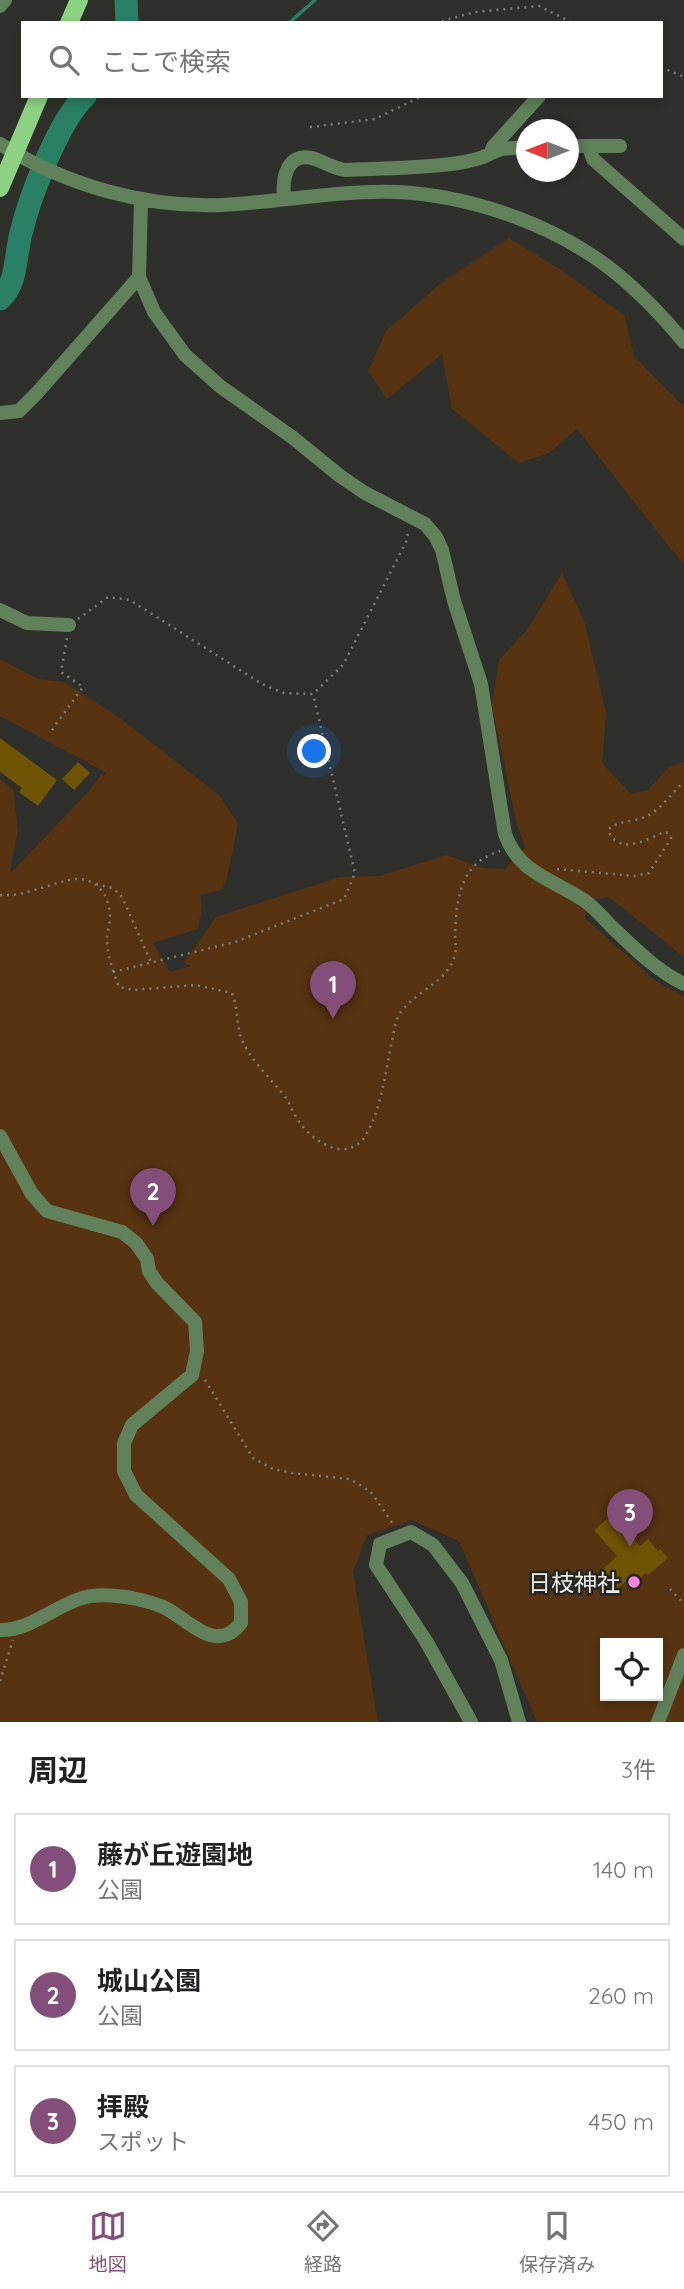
<!DOCTYPE html>
<html lang="ja">
<head>
<meta charset="utf-8">
<style>
	:root { --surface:#fff; --page:#f2f2f2; --text:#202124; --muted:#757577; --line:#e0e0e0; --accent:#834e79 }
	body { margin:0; font-family:Quicksand,"Noto Sans JP",sans-serif; background:var(--page); color:var(--text) }
	.controls { position:absolute; right:21px; bottom:21px; display:grid; overflow:hidden; border-radius:0px; box-shadow:0 4px 10px #0003 }
	.controls button { width:63px; height:63px; display:grid; place-items:center; padding:0; border:0; border-bottom:2px solid var(--line); background:var(--surface); color:var(--text); font:35px sans-serif }
	.compass { position:absolute; left:516px; top:119px; width:63px; height:63px; border-radius:50%; background:var(--surface); box-shadow:0 4px 10px #0003; rotate:270deg }
	.you { position:absolute; left:315px; top:752px; width:24px; height:24px; margin:-18px; border:5px solid #fff; border-radius:50%; background:#1a73e8; box-shadow:0 0 0 10px #1a73e833 }
	.badge { display:grid; place-items:center; width:46px; height:46px; border-radius:50%; background:var(--accent); color:#fff; font-size:23px; font-weight:700 }
	.pin { position:absolute; translate:-50% -58px; filter:drop-shadow(0 2px 4px #0008) }
	.pin::after { content:''; position:absolute; top:37px; width:24px; height:21px; background:inherit; clip-path:polygon(0 0,100% 0,50% 100%) }
	.list { margin:0; padding:0; list-style:none }
	h2 { display:flex; justify-content:space-between; align-items:center; height:91px; margin:0; padding:0 28px; font-size:30px }
	h2 small { font-size:23px; font-weight:400; color:var(--muted) }
	.list li { display:grid; grid-template-columns:46px 1fr auto; gap:21px; align-items:center; box-sizing:border-box; height:112px; margin:0 14px 14px; padding:0 14px; border:2px solid var(--line); border-radius:0px }
	.list b { display:block; font-size:26px; white-space:nowrap }
	.list p { margin:0; font-size:23px; white-space:nowrap; color:var(--muted) }
	.list em { font-size:23px; font-style:normal; color:var(--muted) }
	.icon { flex:none; width:38px; height:38px; fill:none; stroke:currentColor; stroke-width:2; stroke-linecap:round; stroke-linejoin:round }
	.map { position:relative; flex:none; width:684px; height:1722px; overflow:hidden }
	.search { position:absolute; background:var(--surface); box-shadow:0 4px 10px #0003; left:21px; right:21px; top:21px; height:77px; display:flex; align-items:center; gap:18px; box-sizing:border-box; padding:0 24px; border-radius:0px; color:var(--muted); font-size:26px }
	.sheet { height:469px; background:var(--surface) }
	nav { display:flex; justify-content:space-around; align-items:center; box-sizing:border-box; height:98px; border-top:2px solid var(--line); background:var(--surface); font-size:19px; color:var(--muted) }
	nav a { display:grid; justify-items:center; gap:4px }
	nav .on { color:var(--accent) }
	.map>svg:first-child { display:block }
	.green { fill:#583311; fill-rule:evenodd }
	.lines { fill:none; stroke-linecap:round; stroke-linejoin:round }
	.stream { stroke:#298064; stroke-width:3.5 }
	.river { stroke:#298064; stroke-width:23 }
	.building { fill:#705405 }
	.path { stroke:#7b7c78; stroke-width:2.5; stroke-dasharray:2 5; stroke-linecap:butt }
	.minor { stroke:#60815a; stroke-width:14 }
	.major { stroke:#8dd282; stroke-width:18 }
	.poi-dot { fill:#fd86e2; stroke:#252621; stroke-width:2.5 }
	.labels { text-anchor:middle; dominant-baseline:central; stroke-width:5; stroke-linejoin:round; paint-order:stroke }
	.poi-label { font-size:23px; fill:#ecedea; stroke:#252621; text-anchor:end }
</style>
</head>
<body>
<div class="map">
<svg width="684" height="1722" viewBox="0 0 684 1722">
	<rect width="100%" height="100%" fill="#2f302b"/>
	<path class="green" d="M509 238 561 270 624 315 634 356 684 407V563L671 549 577 429 549 453 519 463 452 409 442 354 387 399 368 371 386 331 440 284Z
		M562 573 585 624 606 713 602 763 631 794 648 790 669 767 684 762V957L609 897 589 900 585 918 653 979 684 997V1722H537L459 1541 412 1520 367 1535 353 1572 378 1722H0V779L13 789 18 830 10 871 12 872 87 793 102 774 104 776 107 773 0 716V659L38 679 64 682 116 715 219 795 238 824 226 882 221 890 200 895 202 905 198 929 153 943 170 972 191 966 184 963 216 917 340 877 380 876 446 855 482 868 505 869 525 847 516 821 492 705 499 660 527 630ZM605 1643H658V1696H605Z"/>
	<g class="lines">
		<path class="stream" d="M289 23 315 0"/>
		<path class="river" d="M126 0 127 23
			M0 299C18 282 15 255 21 233 30 196 58 122 85 96"/>
	</g>
	<path class="building" d="M0 738 57 780 38 806 19 792 22 788 0 772Z
		M78 762 90 773 74 790 62 779Z
		M613 1514 640 1546 648 1539 658 1551 660 1549 668 1558 648 1575 646 1573 639 1579 635 1574 616 1590 609 1583 612 1580 603 1569 617 1556 594 1530Z"/>
	<g class="lines">
		<path class="path" d="M435 23 475 12 539 6 573 23
			M661 67 684 77
			M310 127 375 119 422 96
			M78 619 108 597 130 600 262 684 284 693 313 694 343 665 407 540 408 531
			M52 730 83 687 61 672 67 638
			M557 869 634 876 649 873 671 838 668 833 664 832C646 840 618 856 608 830 616 821 633 822 645 817 661 810 671 793 684 782
			M96 884 113 888 122 897 151 962
			M0 895C23 897 46 885 69 880 93 874 110 893 110 917 110 924 107 932 107 939 107 954 113 972 119 987L133 990 196 985 232 993C240 1013 234 1027 246 1048 257 1067 273 1081 286 1098 290 1104 292 1111 296 1117 305 1133 328 1152 347 1149 354 1147 361 1143 364 1138 382 1109 385 1073 392 1041 394 1033 395 1022 399 1015 413 992 445 984 454 958 457 951 455 940 455 932 457 895 461 863 500 851
			M113 972 235 942 344 899 355 873 313 694
			M205 1380 253 1458 273 1469 292 1473 350 1479 371 1492 393 1524
			M670 1589 684 1604
			M0 1681 13 1640"/>
		<path class="minor" d="M0 6 5 0
			M0 144C65 185 145 208 222 205 280 202 338 190 396 192 466 195 543 221 600 261 631 283 660 313 684 342
			M568 146H620
			M589 147 593 159 684 239
			M491 153 501 149 526 147
			M284 198C282 178 287 150 315 159 326 163 335 169 346 170 379 168 468 169 491 153L493 147 539 96
			M141 199 139 277 154 312 185 355 221 387 292 437 340 476 365 493 425 524 436 537 442 550 454 601 481 684 505 834C519 874 553 879 585 901 595 908 604 919 612 927 635 949 656 970 684 984
			M0 413 19 411 37 393 139 277
			M0 610 27 623 69 625
			M0 1136 32 1194 47 1211 122 1232 136 1243 147 1259 149 1271 157 1283 195 1322 197 1351 192 1375 132 1425 124 1443V1471L136 1495 229 1579 241 1602V1623C215 1656 188 1618 163 1607 154 1603 142 1600 132 1598 115 1595 95 1593 79 1599 53 1608 28 1631 0 1630
			M471 1722 426 1641 376 1565 380 1544 411 1532 433 1545 462 1583 501 1660 519 1722
			M658 1722 684 1655"/>
		<path class="major" d="M69 23 79 0
			M0 188 39 96"/>
	</g>
	<circle class="poi-dot" cx="634" cy="1582" r="7"/>
	<g class="labels">
		<g class="poi-label">
			<text x="620" y="1582">日枝神社</text>
		</g>
	</g>
</svg>
<div class="controls">
<button><svg class="icon" aria-label="locate" viewBox="0 0 24 24"><circle cx="12" cy="12" r="6"/><path d="M12 2v4M12 18v4M2 12h4M18 12h4"/></svg></button>
</div>
<svg class="compass" viewBox="-18 -18 36 36"><path d="M0-13l5 13h-10z" fill="#e53935"/><path d="M0 13l5-13h-10z" fill="#757577"/></svg>
<div class="you"></div>
<div class="pin badge" style="left:333px;top:1019px">1</div>
<div class="pin badge" style="left:153px;top:1226px">2</div>
<div class="pin badge" style="left:630px;top:1547px">3</div>
<div class="search"><svg class="icon" aria-label="search" viewBox="0 0 24 24"><circle cx="10" cy="10" r="6"/><path d="M15 15l6 6"/></svg>ここで検索</div>
</div>
<section class="sheet">
<h2>周辺<small>3件</small></h2>
<ul class="list">
<li><span class="badge">1</span><div><b>藤が丘遊園地</b><p>公園</p></div><em>140 m</em></li>
<li><span class="badge">2</span><div><b>城山公園</b><p>公園</p></div><em>260 m</em></li>
<li><span class="badge">3</span><div><b>拝殿</b><p>スポット</p></div><em>450 m</em></li>
</ul>
</section>
<nav>
<a class="on"><svg class="icon" aria-label="map" viewBox="0 0 24 24"><path d="M3 6l6-2 6 2 6-2v14l-6 2-6-2-6 2zM9 4v14M15 6v14"/></svg>地図</a>
<a><svg class="icon" aria-label="directions" viewBox="0 0 24 24"><path d="M12 3l9 9-9 9-9-9zM9 14v-3h6M13 9l2 2-2 2"/></svg>経路</a>
<a><svg class="icon" aria-label="saved" viewBox="0 0 24 24"><path d="M7 4h10v16l-5-4-5 4z"/></svg>保存済み</a>
</nav>
</body>
</html>
